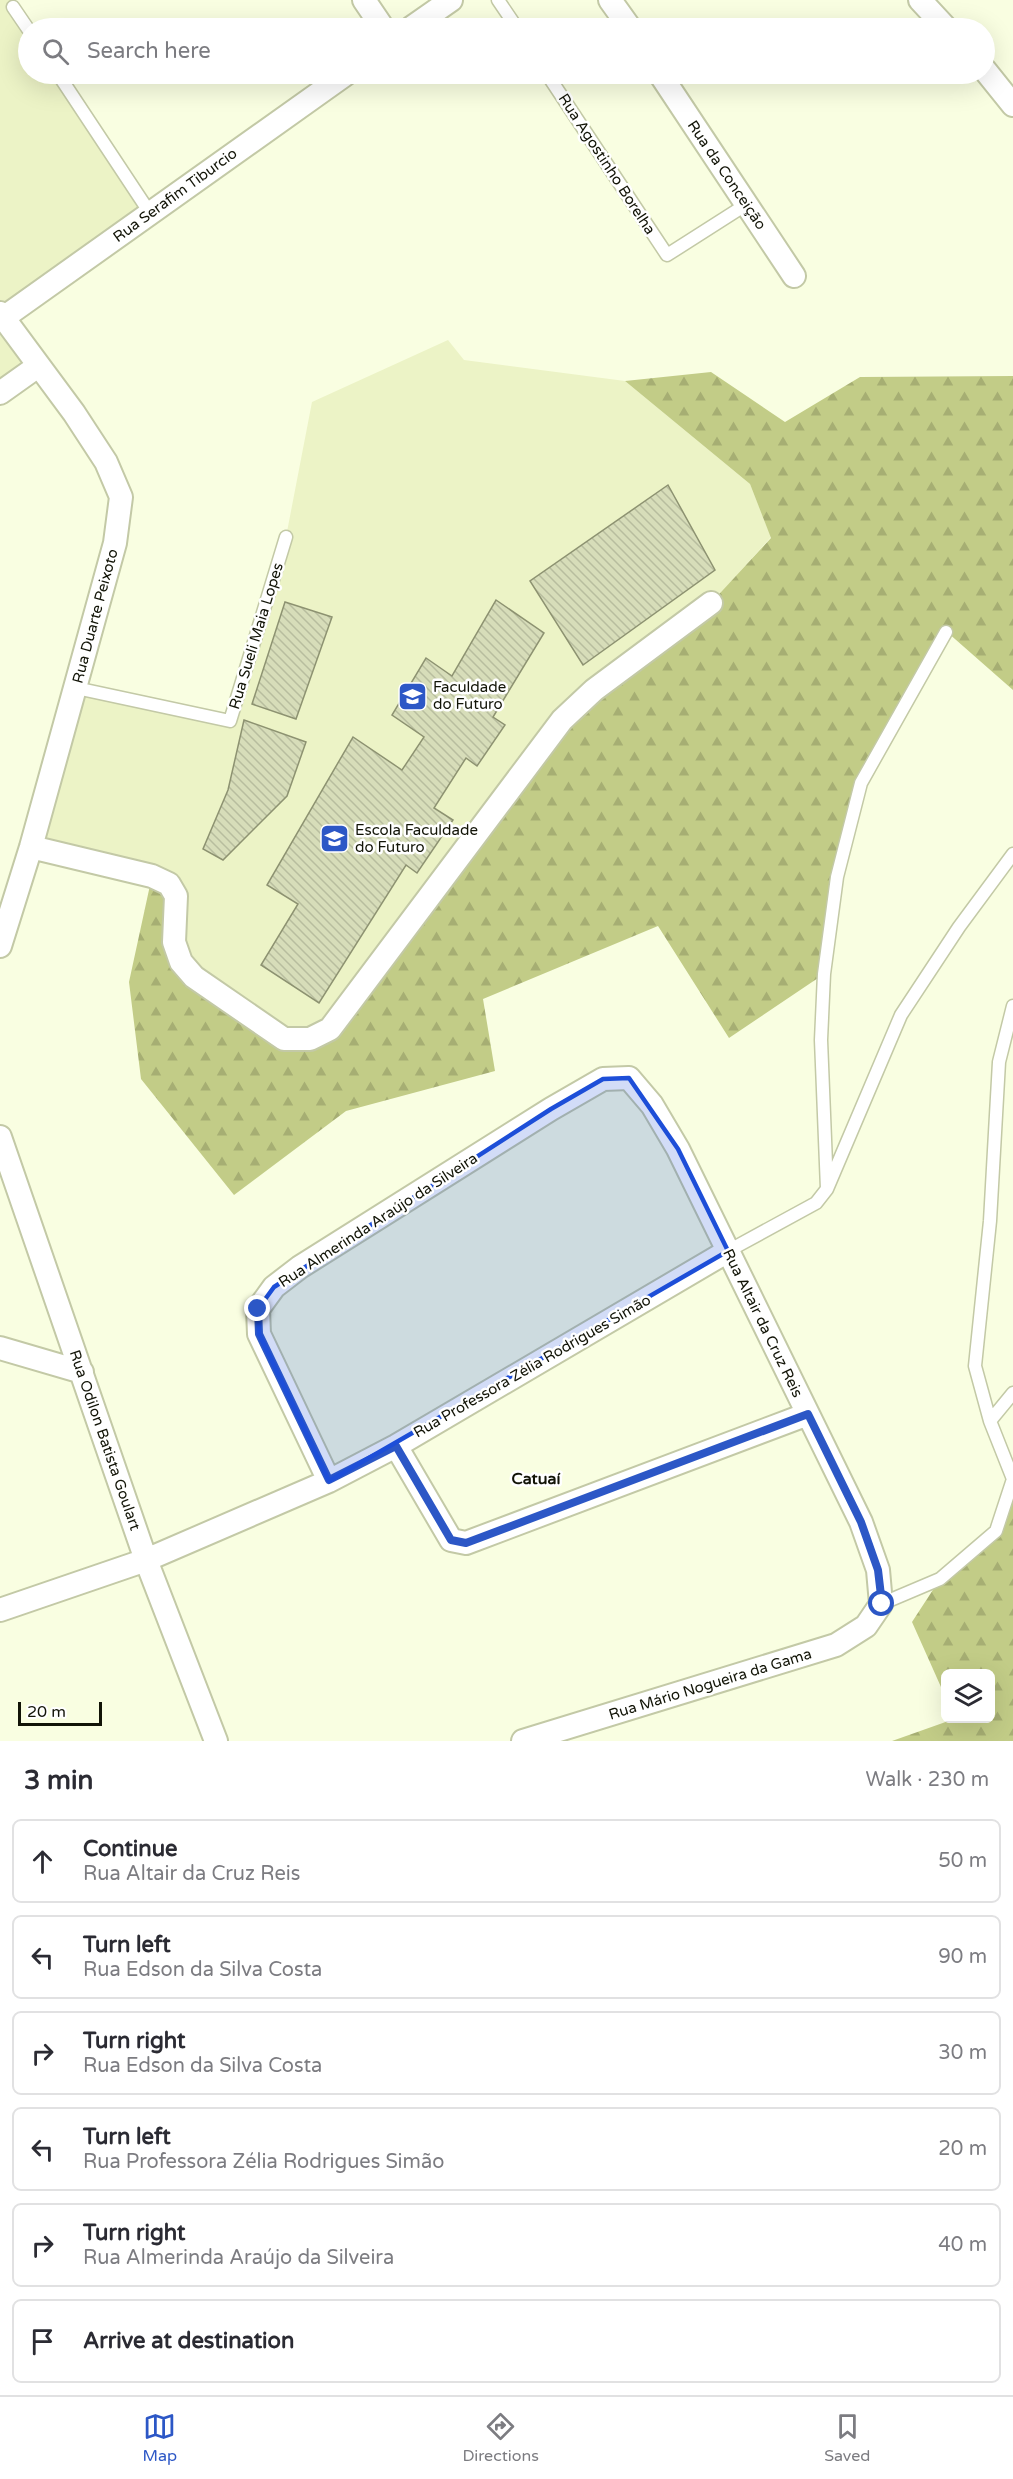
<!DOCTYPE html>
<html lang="en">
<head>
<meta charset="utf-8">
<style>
	:root { --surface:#fff; --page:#f2f2f3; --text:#2b2b33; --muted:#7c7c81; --line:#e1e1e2; --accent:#2c57c6 }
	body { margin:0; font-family:"Varela Round",sans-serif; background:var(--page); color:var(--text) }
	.controls { position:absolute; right:18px; bottom:18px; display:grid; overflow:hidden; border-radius:9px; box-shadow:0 6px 24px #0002 }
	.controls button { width:54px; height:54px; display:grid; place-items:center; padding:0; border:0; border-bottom:2px solid var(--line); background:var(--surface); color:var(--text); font:30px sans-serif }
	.scale { position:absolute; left:18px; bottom:15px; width:84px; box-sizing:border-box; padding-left:6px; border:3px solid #121407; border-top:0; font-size:16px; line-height:21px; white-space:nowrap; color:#121407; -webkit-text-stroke:4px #fff; paint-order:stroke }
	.stop { position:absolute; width:18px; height:18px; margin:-14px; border:4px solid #2c57c6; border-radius:50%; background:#fff }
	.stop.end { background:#2c57c6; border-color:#fff; box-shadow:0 2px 6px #0008 }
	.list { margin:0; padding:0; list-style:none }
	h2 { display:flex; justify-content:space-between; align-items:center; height:78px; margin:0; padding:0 24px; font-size:26px }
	h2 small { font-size:20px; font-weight:400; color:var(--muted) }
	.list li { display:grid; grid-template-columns:39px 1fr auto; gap:18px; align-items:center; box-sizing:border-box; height:84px; margin:0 12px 12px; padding:0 12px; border:2px solid var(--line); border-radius:9px }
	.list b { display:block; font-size:22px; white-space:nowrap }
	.list p { margin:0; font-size:20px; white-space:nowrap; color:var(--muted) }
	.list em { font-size:20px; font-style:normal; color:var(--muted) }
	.icon { flex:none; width:33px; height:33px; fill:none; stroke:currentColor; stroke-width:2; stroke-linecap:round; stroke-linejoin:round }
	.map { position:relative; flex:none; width:1013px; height:1741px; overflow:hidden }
	.search { position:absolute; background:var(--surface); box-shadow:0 6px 24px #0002; left:18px; right:18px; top:18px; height:66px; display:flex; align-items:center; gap:15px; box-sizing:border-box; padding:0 21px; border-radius:33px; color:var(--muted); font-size:22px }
	.sheet { height:654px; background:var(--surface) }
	nav { display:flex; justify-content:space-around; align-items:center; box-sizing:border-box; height:84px; border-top:2px solid var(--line); background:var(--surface); font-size:16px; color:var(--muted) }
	nav a { display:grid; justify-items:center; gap:3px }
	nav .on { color:var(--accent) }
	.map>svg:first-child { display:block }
	.built { fill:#ecf3c6 }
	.forest { fill:url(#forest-firs) }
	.building { fill:url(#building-back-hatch); stroke:#8d9271; stroke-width:1.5 }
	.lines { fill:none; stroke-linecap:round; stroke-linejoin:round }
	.service-casing { stroke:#c3c9a6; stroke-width:15 }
	.minor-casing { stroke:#c3c9a6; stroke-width:26 }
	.service { stroke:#fff; stroke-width:12 }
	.minor { stroke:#fff; stroke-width:22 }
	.route { stroke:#2c57c6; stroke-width:8 }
	.marked { fill:#1d4ed8; fill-opacity:0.2; stroke:#1d4ed8; stroke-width:4.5; stroke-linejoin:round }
	.labels { text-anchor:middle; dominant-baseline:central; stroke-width:5; stroke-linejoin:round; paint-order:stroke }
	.street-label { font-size:15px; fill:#121407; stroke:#fff }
	.poi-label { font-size:15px; fill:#121407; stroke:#fff; text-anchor:start }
	.neighbourhood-label { font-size:16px; font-weight:bold; fill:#121407; stroke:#fff }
</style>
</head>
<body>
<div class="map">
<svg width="1013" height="1741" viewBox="0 0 1013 1741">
	<defs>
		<pattern id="forest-firs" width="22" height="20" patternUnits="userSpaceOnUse" patternTransform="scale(1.5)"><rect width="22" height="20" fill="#c2cc87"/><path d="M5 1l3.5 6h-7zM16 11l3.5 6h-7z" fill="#a6ae73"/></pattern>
		<pattern id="building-back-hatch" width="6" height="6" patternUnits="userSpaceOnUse" patternTransform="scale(1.5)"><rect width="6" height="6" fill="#d7ddb9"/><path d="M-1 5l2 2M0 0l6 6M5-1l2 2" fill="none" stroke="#b8bd9e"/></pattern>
	</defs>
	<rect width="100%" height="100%" fill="#f9fee1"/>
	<path class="built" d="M0 0H12L13 7 28 29V74H58L150 213 4 318 38 366 0 393Z
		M448 340 464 360 625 381 750 484 771 537 330 1029 284 1039 194 977 169 884 31 847 76 688 230 721 286 537 312 402Z"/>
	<path class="forest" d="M711 372 785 422 860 377 1013 376V690L947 632 861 783 824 974 729 1038 658 926 483 999 495 1071 346 1111 234 1195 141 1079 129 982 152 876 169 884 181 962 283 1039H310L562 720 711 603 771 538 750 484 625 381Z
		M1013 1479V1741H892L954 1719 990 1718V1674H946L945 1696 912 1622 940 1579 996 1531Z"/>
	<path class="building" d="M668 485 715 570 583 665 530 581Z
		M496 600 544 633 493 717 505 725 477 766 466 758 434 808 453 820 417 873 406 865 319 1003 261 965 298 904 267 885 353 737 402 770 424 737 392 715 426 658 452 676Z
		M285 602 332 617 296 719 252 704Z
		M244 720 306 742 287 796 223 860 203 849 228 790Z"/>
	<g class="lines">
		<defs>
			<path id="service" d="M498 0 517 28
				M13 7 28 29
				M58 74 150 213
				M547 74 667 255 747 204
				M76 688 230 721 286 537
				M827 1189 821 1040 824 974 837 877 861 783 946 632
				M728 1251 816 1203 827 1189 901 1015 959 927 1013 854
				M1013 1393 990 1421 1013 1479
				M990 1421 975 1366 990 1221 999 1062 1013 1006
				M881 1604 940 1579 996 1531 1013 1479"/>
			<path id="minor" d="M364 0 383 28
				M610 0 630 28
				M920 0 946 28
				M411 28 451 0
				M984 69 1013 105
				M660 74 794 276
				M0 313 74 413 106 462 121 497 115 543 31 847 0 946
				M3 318 346 74
				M0 393 38 366
				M31 847 152 876 169 884 176 896 174 942 181 962 194 977 284 1039H310L330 1029 562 720 594 690 711 603
				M0 1137 146 1560 216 1741
				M0 1348 82 1372
				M396 1446 451 1540 466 1543 808 1414
				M329 1481 259 1334 258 1309 274 1287 300 1267 551 1109 603 1079 629 1078 652 1105 678 1149 861 1522 878 1570 881 1604 866 1626 836 1645 523 1741
				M0 1610 146 1560 329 1481 396 1446 728 1251"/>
		</defs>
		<use href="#service" class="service-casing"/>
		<use href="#minor" class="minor-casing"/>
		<use href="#service" class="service"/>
		<use href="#minor" class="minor"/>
	</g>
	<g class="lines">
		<path class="route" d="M258 1309 259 1334 329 1480 396 1446 451 1540 466 1543 808 1414 861 1522 878 1570 882 1604"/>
	</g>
	<path class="marked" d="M629 1078 678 1149 728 1251 329 1481 259 1334 258 1309 274 1287 551 1109 603 1079Z"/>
	<defs>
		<symbol id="university-square" viewBox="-11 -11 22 22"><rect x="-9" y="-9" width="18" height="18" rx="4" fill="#2c57c6" stroke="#fff"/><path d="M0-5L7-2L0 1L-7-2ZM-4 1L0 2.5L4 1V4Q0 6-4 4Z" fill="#fff"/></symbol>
		<symbol id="school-square" viewBox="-11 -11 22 22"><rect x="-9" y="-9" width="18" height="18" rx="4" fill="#2c57c6" stroke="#fff"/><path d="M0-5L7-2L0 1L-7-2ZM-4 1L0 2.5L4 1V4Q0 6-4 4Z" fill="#fff"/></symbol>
	</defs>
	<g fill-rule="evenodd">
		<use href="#university-square" x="396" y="680" width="33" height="33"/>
		<use href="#school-square" x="318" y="822" width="33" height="33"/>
	</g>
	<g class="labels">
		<g class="street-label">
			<text transform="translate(607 164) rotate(57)">Rua Agostinho Borelha</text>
			<text transform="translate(727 175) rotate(56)">Rua da Conceição</text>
			<text transform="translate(175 195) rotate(-36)">Rua Serafim Tiburcio</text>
			<text transform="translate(95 616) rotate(-75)">Rua Duarte Peixoto</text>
			<text transform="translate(256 636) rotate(-73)">Rua Sueli Maia Lopes</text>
			<text transform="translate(378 1220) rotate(-33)">Rua Almerinda Araújo da Silveira</text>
			<text transform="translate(763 1323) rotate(64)">Rua Altair da Cruz Reis</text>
			<text transform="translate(532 1366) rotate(-30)">Rua Professora Zélia Rodrigues Simão</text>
			<text transform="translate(105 1440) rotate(71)">Rua Odilon Batista Goulart</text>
			<text transform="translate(710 1684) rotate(-17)">Rua Mário Nogueira da Gama</text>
		</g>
		<g class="poi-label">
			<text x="433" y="687">Faculdade<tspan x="433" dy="17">do Futuro</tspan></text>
			<text x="355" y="830">Escola Faculdade<tspan x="355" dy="17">do Futuro</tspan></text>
		</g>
		<g class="neighbourhood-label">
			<text x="536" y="1479">Catuaí</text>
		</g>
	</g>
</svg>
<div class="controls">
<button><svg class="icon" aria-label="layers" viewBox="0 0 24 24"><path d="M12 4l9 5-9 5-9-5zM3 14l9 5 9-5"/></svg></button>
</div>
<div class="scale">20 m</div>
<div class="stop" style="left:882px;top:1604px"></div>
<div class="stop end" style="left:258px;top:1309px"></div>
<div class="search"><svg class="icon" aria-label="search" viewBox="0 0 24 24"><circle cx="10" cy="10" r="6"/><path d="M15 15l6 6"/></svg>Search here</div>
</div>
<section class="sheet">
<h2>3 min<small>Walk · 230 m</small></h2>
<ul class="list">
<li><svg class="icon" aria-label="ahead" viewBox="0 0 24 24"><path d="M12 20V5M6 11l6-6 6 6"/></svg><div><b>Continue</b><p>Rua Altair da Cruz Reis</p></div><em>50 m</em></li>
<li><svg class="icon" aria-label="left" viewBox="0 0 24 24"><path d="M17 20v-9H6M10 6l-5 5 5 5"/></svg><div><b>Turn left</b><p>Rua Edson da Silva Costa</p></div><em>90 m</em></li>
<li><svg class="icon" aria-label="right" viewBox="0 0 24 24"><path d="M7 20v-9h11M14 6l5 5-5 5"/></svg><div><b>Turn right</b><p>Rua Edson da Silva Costa</p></div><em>30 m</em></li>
<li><svg class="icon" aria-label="left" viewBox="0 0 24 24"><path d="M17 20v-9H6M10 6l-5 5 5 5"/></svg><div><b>Turn left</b><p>Rua Professora Zélia Rodrigues Simão</p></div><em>20 m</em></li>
<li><svg class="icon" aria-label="right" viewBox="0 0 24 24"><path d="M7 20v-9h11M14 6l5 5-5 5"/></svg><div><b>Turn right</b><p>Rua Almerinda Araújo da Silveira</p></div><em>40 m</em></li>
<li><svg class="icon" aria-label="arrive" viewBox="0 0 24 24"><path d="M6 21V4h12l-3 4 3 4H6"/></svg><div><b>Arrive at destination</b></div></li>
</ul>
</section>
<nav>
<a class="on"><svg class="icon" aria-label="map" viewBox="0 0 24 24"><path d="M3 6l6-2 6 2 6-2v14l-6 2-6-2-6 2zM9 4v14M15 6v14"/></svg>Map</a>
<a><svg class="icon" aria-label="directions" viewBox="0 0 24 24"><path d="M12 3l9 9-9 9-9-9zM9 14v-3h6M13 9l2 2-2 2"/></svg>Directions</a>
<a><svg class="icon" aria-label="saved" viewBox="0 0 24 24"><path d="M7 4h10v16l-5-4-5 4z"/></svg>Saved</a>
</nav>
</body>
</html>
